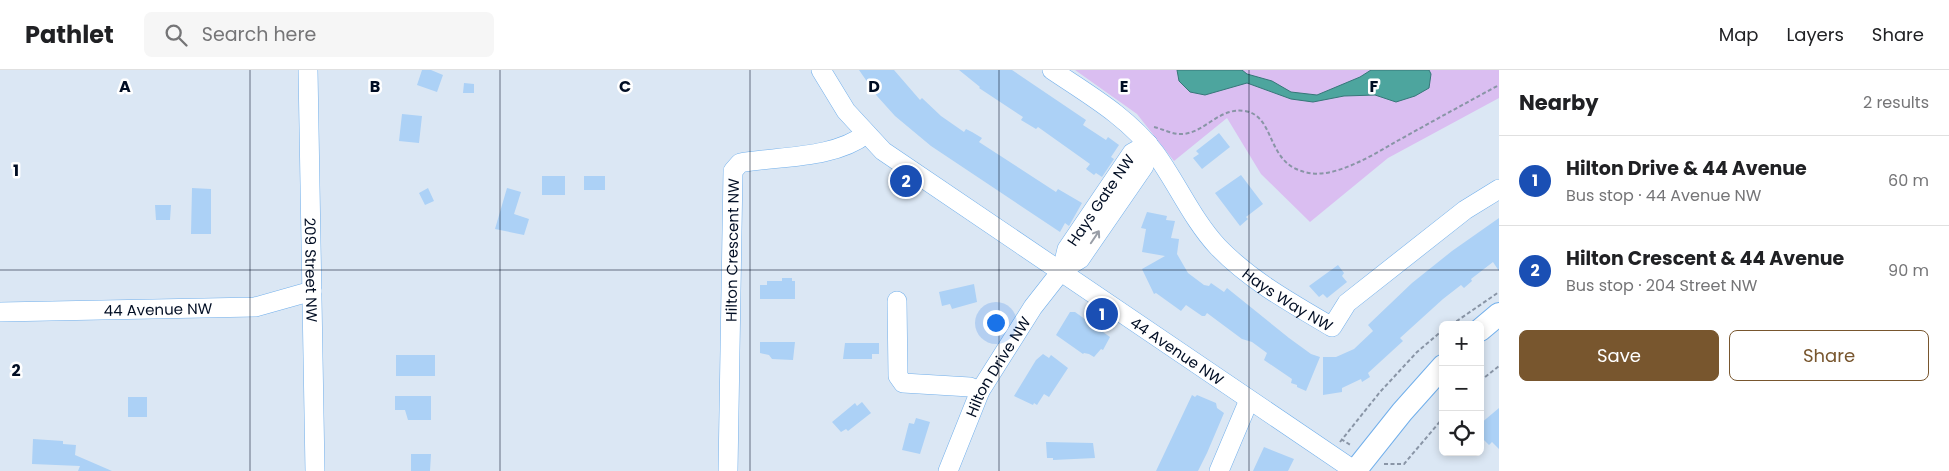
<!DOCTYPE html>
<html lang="en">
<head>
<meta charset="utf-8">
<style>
	:root { --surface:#fff; --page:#f6f6f6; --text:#202124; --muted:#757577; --line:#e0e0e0; --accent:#78562e }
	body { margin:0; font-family:Poppins,sans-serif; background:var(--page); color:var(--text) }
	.controls { position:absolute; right:15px; bottom:15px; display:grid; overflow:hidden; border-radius:8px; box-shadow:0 2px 8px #0003 }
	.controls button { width:45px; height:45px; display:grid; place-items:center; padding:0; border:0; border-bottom:1px solid var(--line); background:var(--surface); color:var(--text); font:25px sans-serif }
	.you { position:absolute; left:995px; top:252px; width:18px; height:18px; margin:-12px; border:4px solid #fff; border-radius:50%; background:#1a73e8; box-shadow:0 0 0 8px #1a73e833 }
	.badge { display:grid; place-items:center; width:32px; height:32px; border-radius:50%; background:var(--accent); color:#fff; font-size:16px; font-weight:700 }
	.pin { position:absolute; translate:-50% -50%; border:2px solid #fff; box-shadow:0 1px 5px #0006 }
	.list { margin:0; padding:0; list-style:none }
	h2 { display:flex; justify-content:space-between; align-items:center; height:65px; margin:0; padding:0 20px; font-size:21px }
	h2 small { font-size:16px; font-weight:400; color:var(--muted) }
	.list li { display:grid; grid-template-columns:32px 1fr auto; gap:15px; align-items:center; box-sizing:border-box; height:90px; padding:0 20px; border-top:1px solid var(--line) }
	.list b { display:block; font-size:19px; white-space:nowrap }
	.list p { margin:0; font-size:16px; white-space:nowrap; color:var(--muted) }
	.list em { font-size:16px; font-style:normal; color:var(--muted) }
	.actions { display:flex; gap:10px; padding:15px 20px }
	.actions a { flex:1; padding:11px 0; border:1px solid var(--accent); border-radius:8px; text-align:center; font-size:18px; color:var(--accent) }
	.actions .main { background:var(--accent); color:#fff }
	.icon { flex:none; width:28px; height:28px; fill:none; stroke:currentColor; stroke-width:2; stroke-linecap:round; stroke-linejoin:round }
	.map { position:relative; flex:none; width:1499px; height:401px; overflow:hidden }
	header { display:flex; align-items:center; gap:30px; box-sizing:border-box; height:70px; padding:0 25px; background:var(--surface); border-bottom:1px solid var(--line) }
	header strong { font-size:24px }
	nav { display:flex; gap:28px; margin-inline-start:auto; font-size:18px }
	.search { width:350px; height:45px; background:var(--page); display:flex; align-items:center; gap:12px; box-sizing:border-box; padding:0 18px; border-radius:8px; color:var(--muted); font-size:19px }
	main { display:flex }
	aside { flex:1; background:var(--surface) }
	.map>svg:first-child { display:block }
	.green { fill:#dabef1 }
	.water { fill:#4da59e; stroke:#367779 }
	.building { fill:#acd1f6 }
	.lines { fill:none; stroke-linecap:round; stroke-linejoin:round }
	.minor-casing { stroke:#71afeb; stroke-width:20 }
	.major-casing { stroke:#71afeb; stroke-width:24 }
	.path { stroke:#8995a6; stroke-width:2; stroke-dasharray:4 2.5; stroke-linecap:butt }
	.minor { stroke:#fff; stroke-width:19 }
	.major { stroke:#fff; stroke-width:22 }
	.oneway { stroke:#999ea7 }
	.grid { fill:none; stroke:#000d23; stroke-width:1; stroke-opacity:0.55 }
	.labels { text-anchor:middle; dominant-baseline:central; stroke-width:5; stroke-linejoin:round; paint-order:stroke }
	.street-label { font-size:15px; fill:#000d23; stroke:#fff }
	.grid-label { font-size:16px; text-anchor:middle; font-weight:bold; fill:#000d23; stroke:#fff; stroke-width:5; stroke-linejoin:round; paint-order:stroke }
</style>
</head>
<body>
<header>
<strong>Pathlet</strong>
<div class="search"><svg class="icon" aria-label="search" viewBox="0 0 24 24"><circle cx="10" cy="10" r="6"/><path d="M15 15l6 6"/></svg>Search here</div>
<nav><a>Map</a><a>Layers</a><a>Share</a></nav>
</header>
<main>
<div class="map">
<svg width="1499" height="401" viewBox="0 0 1499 401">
	<rect width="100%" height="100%" fill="#dbe7f4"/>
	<path class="green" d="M1075 0H1499V28L1388 88 1310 152 1261 104 1227 48 1174 91 1137 44Z"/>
	<path class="water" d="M1177 0H1242L1247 4 1272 11 1291 22 1317 25 1360 7 1371 0H1429L1431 4 1429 18 1415 26 1396 32 1375 25 1344 26 1313 32 1291 29 1247 13 1205 25 1190 22 1179 11Z"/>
	<path class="building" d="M422 0H431L443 5 437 22 417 15Z
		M859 0H894L920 30 922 28 941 46 964 62 966 59 972 62 982 68 979 72 1056 122 1058 119 1082 133 1069 156 1065 153 1060 162 931 76 895 46 877 26Z
		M959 0H1012L1086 50 1083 55 1106 70 1108 67 1119 75 1111 87 1114 89 1102 107 1096 103 1094 105 1086 99 1090 94 1038 57 1036 59 1021 50 1023 47 979 18 980 17Z
		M464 13 474 14V23H463Z
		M402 44 422 46 419 73 399 71Z
		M1219 63 1230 77 1202 99 1193 88 1199 84 1196 81Z
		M1241 105 1263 134 1246 147 1248 149 1240 156 1215 123Z
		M542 106H565V125H542Z
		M584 106H605V120H584Z
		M192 118 211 119V164H191Z
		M428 118 434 131 425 135 419 123Z
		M507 118 521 122 514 144 529 149 524 165 495 159Z
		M155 135H171L170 150H156Z
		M1147 142 1167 146 1166 150 1175 151 1171 168 1179 169 1177 184 1188 203 1204 215 1209 216 1211 213 1224 222 1227 218 1289 268 1311 284 1320 287 1306 321 1297 317V315L1291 313 1292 309 1264 290 1267 283 1252 272 1242 269 1207 243 1205 246H1202L1186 235 1181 241 1156 223 1154 224 1142 199 1165 186 1142 182 1146 159 1141 158Z
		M1499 148V201L1493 192 1471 209 1472 211 1464 218 1461 215 1443 229 1400 268 1403 271 1368 303 1370 307 1362 312 1361 309 1342 318V322L1323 325V287H1336L1354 279 1373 261 1368 255 1412 213 1452 181Z
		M1338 195 1344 203 1342 206 1347 212 1327 228 1323 224 1319 227 1309 216Z
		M782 208H792V211H795V229H760V215H767V211H782Z
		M974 214 977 232 952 239 950 234 942 236 939 222Z
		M1070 242H1075L1110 267 1103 280 1101 279 1094 287 1089 284 1084 283 1083 284 1056 265Z
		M760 272H795L793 290 772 289 769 285 760 283Z
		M845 273H879V284H872V289H843Z
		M1043 284 1049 288 1051 285 1068 298 1049 327 1044 324 1037 335 1034 333 1033 335 1014 326 1036 290Z
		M396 285H435V306H396Z
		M1192 325 1195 327 1197 325 1216 333 1217 338 1224 343 1207 383 1198 401H1156Z
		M395 326H431V350H408L405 340H395Z
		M128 327H147V347H128Z
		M862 332 871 343 848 361 846 359 841 362 832 352 855 333 857 336Z
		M1499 338V379L1492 372 1489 375 1480 366V354Z
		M916 348 930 352 920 384 902 380 909 353 914 354Z
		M33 369 63 371V374L76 375 75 385 112 401H78L80 396 32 394Z
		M1046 372 1093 373 1095 388 1053 390V388H1047Z
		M1264 377 1294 389 1288 401H1253Z
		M411 384H431L430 401H411Z"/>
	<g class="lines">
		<defs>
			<g id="minor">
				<path id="s1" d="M308 0 315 401"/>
				<path id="s2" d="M821 0 846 41 883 81 1355 401"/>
				<path id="s3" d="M1052 0C1089 25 1128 47 1155 83 1177 113 1192 149 1218 177 1251 211 1291 233 1332 257L1347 233 1465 140 1499 119"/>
				<path id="s4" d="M1062 200 1067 179 1132 83 1148 74"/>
				<path d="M897 231 898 306 903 313 970 317 980 321"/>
				<path id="s5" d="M0 242 255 237 312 221"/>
				<path id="s6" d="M728 401 733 101 740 93C778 86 834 89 866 64"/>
				<path id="s7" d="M948 401 980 321 1033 237 1062 200 1080 189 1144 96 1148 74"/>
				<path d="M1219 401 1249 330"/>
			</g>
			<path id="major" d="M1480 260 1499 244
				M1355 401 1402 342 1443 296"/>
		</defs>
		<use href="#minor" class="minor-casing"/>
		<use href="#major" class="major-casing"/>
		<path class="path" d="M1154 57C1163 59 1173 65 1183 64 1206 62 1219 37 1245 41 1273 46 1267 83 1294 98 1306 104 1319 105 1331 102 1356 96 1378 82 1399 70 1433 51 1466 33 1499 15
			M1451 255 1499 222
			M1480 311 1499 296
			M1341 369 1352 376
			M1340 372 1380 322 1417 282 1443 260
			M1384 394H1404L1443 348"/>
		<use href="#minor" class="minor"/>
		<use href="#major" class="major"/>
	</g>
	<defs><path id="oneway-shaft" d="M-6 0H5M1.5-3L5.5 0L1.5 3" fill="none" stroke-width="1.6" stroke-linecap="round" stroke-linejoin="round" transform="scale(1.25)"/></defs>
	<use class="oneway" href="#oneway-shaft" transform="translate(1095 167) rotate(-56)"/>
	<path class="grid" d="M250 0V401M500 0V401M750 0V401M999 0V401M1249 0V401M0 200H1499"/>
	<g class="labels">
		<g class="street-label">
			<text stroke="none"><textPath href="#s4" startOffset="81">Hays Gate NW</textPath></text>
			<text stroke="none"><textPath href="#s6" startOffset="221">Hilton Crescent NW</textPath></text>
			<text stroke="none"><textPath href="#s1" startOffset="200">209 Street NW</textPath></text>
			<text stroke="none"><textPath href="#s3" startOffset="334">Hays Way NW</textPath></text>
			<text stroke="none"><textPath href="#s5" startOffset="158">44 Avenue NW</textPath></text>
			<text stroke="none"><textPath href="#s2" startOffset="458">44 Avenue NW</textPath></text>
			<text stroke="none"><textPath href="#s7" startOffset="116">Hilton Drive NW</textPath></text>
		</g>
	</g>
	<g class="grid-label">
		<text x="125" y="22">A</text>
		<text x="375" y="22">B</text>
		<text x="625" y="22">C</text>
		<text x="874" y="22">D</text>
		<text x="1124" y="22">E</text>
		<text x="1374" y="22">F</text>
		<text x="16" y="106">1</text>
		<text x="16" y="306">2</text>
	</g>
</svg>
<div class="controls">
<button>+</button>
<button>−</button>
<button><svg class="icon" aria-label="locate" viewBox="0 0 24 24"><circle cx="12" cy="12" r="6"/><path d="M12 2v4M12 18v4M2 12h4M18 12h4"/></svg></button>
</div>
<div class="you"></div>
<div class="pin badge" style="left:1102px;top:244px;background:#1a4fb4">1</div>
<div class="pin badge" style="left:906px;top:111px;background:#1a4fb4">2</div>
</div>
<aside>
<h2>Nearby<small>2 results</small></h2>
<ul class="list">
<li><span class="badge" style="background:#1a4fb4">1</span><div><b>Hilton Drive &amp; 44 Avenue</b><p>Bus stop · 44 Avenue NW</p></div><em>60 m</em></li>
<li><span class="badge" style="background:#1a4fb4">2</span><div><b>Hilton Crescent &amp; 44 Avenue</b><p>Bus stop · 204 Street NW</p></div><em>90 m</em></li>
</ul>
<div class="actions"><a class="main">Save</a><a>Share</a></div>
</aside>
</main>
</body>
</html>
